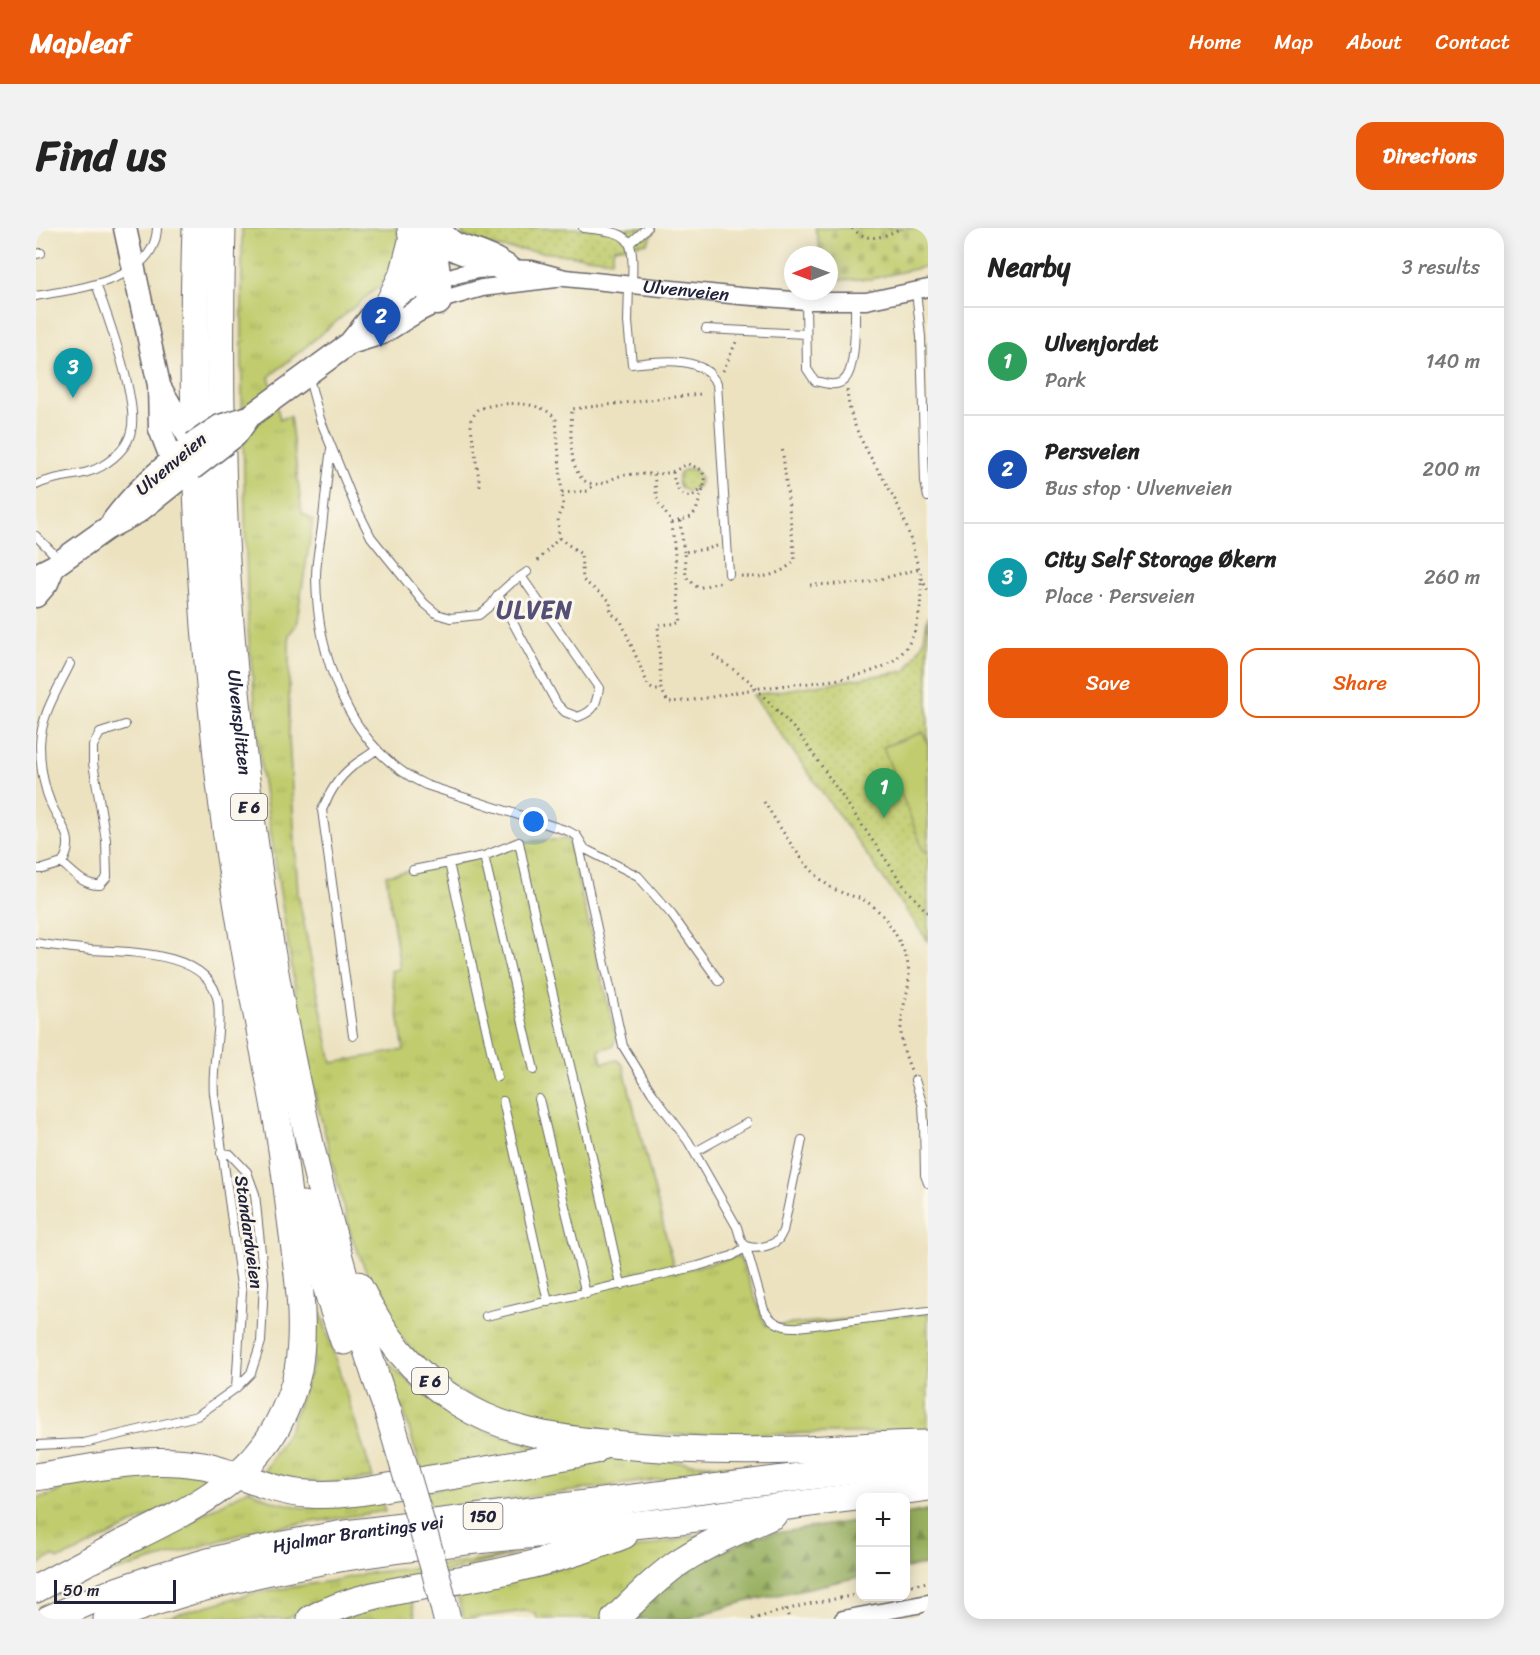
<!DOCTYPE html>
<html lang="en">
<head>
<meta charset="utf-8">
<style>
	:root { --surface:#fff; --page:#f2f2f2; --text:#222; --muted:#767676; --line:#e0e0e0; --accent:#ea580c }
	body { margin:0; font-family:Sriracha,sans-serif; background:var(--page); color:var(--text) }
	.controls { position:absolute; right:18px; bottom:18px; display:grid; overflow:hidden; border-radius:12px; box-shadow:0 3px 15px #0003 }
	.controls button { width:54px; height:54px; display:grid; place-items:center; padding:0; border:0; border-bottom:2px solid var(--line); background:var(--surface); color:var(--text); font:30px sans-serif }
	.compass { position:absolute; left:748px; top:18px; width:54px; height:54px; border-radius:50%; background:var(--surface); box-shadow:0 3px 15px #0003; rotate:269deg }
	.scale { position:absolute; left:18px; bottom:15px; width:122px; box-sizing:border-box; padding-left:6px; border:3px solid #22223b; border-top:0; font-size:16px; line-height:21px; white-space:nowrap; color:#22223b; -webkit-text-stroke:4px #fbf7ec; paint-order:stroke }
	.you { position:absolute; left:498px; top:594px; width:21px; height:21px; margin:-15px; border:4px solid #fff; border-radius:50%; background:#1a73e8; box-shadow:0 0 0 9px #1a73e833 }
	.badge { display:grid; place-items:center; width:39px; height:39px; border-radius:50%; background:var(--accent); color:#fff; font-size:20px; font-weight:700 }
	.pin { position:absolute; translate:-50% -50px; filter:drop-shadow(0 2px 3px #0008) }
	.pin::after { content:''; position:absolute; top:32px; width:21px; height:18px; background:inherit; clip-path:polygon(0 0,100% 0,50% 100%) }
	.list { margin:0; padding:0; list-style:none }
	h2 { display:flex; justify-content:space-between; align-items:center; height:78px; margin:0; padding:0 24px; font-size:26px }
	h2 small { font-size:20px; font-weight:400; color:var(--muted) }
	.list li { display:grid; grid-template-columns:39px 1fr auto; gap:18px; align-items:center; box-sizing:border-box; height:108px; padding:0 24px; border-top:2px solid var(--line) }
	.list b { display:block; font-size:22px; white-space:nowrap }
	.list p { margin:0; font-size:20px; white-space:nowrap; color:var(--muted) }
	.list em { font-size:20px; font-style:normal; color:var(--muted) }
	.actions { display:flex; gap:12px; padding:18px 24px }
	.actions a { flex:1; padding:14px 0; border:2px solid var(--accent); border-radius:18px; text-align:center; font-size:21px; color:var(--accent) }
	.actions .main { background:var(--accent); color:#fff }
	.map { position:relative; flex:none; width:892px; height:1391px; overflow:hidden; border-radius:18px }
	header { display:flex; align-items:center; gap:36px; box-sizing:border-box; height:84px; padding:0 30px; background:var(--accent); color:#fff }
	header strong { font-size:28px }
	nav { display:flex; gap:33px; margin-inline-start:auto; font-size:21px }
	.intro { display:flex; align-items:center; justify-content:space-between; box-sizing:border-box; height:144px; padding:0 36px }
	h1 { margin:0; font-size:42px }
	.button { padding:15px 27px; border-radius:18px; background:var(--accent); color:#fff; font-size:21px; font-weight:700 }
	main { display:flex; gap:36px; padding:0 36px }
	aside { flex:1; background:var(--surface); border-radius:18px; box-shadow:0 3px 15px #0003 }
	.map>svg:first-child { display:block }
	.grass { fill:url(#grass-tufts); stroke:#717754; stroke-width:1.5 }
	.forest { fill:url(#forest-firs); stroke:#5d694e; stroke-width:1.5 }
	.cemetery { fill:url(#cemetery-stones); stroke:#717754; stroke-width:1.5 }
	.park { fill:url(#park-dots); stroke:#717754; stroke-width:1.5 }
	.garden { fill:#c0cc6d; stroke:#717754; stroke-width:1.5 }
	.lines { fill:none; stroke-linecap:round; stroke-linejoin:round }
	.service-casing { stroke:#69656a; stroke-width:10 }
	.minor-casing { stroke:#69656a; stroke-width:19 }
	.secondary-casing { stroke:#69656a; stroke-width:25 }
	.trunk-casing { stroke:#69656a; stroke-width:29 }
	.motorway-casing { stroke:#69656a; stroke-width:31 }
	.path { stroke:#69656a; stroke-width:3; stroke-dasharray:1.5 4.5; stroke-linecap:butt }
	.service { stroke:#fff; stroke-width:8 }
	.minor { stroke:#fff; stroke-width:16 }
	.secondary { stroke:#fff; stroke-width:22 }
	.trunk { stroke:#fff; stroke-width:27 }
	.motorway { stroke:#fff; stroke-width:28 }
	.secondary-bridge-casing { stroke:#69656a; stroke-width:25; stroke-linecap:butt }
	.trunk-bridge-casing { stroke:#69656a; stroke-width:29; stroke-linecap:butt }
	.secondary-bridge { stroke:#fff; stroke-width:22 }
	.trunk-bridge { stroke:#fff; stroke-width:27 }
	.labels { text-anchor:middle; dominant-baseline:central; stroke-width:6; stroke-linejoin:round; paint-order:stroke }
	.shield { fill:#fbf7ec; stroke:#636270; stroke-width:1.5 }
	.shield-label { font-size:16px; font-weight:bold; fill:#22223b }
	.street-label { font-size:18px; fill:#22223b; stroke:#fbf7ec }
	.district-label { font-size:24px; font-weight:bold; letter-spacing:1.5px; fill:#554e76; stroke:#fbf7ec }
</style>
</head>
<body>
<header>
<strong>Mapleaf</strong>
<nav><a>Home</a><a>Map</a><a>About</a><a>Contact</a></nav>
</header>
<div class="intro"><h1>Find us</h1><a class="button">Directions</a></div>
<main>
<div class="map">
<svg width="892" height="1391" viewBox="0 0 892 1391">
	<defs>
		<pattern id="grass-tufts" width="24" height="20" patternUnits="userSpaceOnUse" patternTransform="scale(1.5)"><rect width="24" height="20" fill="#c0cc6d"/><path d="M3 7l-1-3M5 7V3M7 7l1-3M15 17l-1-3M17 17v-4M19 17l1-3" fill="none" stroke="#a5af5f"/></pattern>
		<pattern id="forest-firs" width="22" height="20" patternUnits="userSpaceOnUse" patternTransform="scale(1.5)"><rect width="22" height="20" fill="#98b060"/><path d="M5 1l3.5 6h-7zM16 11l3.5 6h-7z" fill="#7c8f50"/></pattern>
		<pattern id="cemetery-stones" width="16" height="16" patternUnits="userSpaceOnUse" patternTransform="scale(1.5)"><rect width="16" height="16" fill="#c0cc6d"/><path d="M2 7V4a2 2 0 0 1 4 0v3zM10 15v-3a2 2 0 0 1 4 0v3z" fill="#a5af5f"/></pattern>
		<pattern id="park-dots" width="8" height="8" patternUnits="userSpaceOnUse" patternTransform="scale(1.5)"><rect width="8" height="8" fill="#c0cc6d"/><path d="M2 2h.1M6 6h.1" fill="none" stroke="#a5af5f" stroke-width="1.8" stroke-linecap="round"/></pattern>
	</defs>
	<rect width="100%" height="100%" fill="#fbf7ec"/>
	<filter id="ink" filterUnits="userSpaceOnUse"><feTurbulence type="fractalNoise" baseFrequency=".0167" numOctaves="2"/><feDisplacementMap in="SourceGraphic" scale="12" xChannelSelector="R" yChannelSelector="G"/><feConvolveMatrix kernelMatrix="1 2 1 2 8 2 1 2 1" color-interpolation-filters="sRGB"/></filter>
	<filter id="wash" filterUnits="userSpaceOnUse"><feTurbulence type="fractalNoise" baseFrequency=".008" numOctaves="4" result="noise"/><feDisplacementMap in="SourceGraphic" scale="24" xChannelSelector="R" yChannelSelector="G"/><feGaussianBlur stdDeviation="1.35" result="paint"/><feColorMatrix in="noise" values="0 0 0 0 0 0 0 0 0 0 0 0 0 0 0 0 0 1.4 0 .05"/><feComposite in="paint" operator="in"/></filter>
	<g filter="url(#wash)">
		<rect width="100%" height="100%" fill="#ece2c0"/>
		<path class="grass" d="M206 0H361L363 18 352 51 233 149 244 191 254 188 266 285 277 292 260 398 253 406V510L262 666 296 835 368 822 355 743 364 740 350 647 448 628 483 614 532 611 580 809 577 818 563 822 566 835 581 832 587 837 639 1044 703 1028 730 1098 892 1085V1204L611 1207 512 1199 411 1159 351 1094 315 1007 270 832 226 548 212 400 206 168Z
			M277 1060 337 1250 282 1256 227 1245 252 1204 277 1137Z
			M334 1116C366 1149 398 1179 440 1199 462 1209 488 1214 511 1222L386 1245 367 1180 357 1182Z
			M568 1229 715 1239 396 1282 390 1263Z
			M162 1244 178 1256 45 1322 23 1331 17 1328 0 1338V1270L15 1267 53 1247Z
			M213 1261 237 1273 268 1280 345 1271 349 1283 216 1303 61 1349 20 1366Z
			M678 1303 570 1391H501L500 1386 489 1383 428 1391 419 1361 511 1343 586 1324Z
			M483 1326 274 1377 250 1391H122L218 1365 295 1353 339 1344 434 1334Z
			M375 1370 380 1391H300Z"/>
		<path class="forest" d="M892 1282V1336L870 1340V1286Z
			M824 1292V1349L704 1375 651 1391H589L640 1346 719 1308Z"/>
		<path class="cemetery" d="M779 0H892V38L835 51 793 52V27H785Z"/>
		<path class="park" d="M426 0H619L612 15 578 20 576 32 458 19 427 8Z
			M642 252a11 11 0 1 1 22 0a11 11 0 1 1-22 0Z
			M892 388V713L717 467 870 443 887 415Z"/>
		<path class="garden" d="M887 504 892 516V622L888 624 847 519Z"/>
	</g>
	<g filter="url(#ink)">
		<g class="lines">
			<defs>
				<path id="service" d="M547 0C596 5 598 7 596 57
					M594 15 611 0
					M0 26 5 25
					M593 56 592 94 596 136C619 134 652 128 672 144 675 147 678 152 681 155L693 346
					M880 63 885 109 889 254 892 269
					M0 68C41 60 119 54 121 0
					M770 73 771 141 779 153C788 155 799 159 807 153 821 144 819 90 819 74
					M670 101 770 106
					M272 147 284 191 319 277 335 309 388 375 401 386 414 390 443 387 455 377 462 367 475 355 491 344
					M295 221C291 247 289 273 286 299 284 315 280 332 280 349 281 428 313 522 390 557L532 603 541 608 549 621 602 648 636 687 683 753
					M0 257C21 246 46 250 66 238 79 230 92 218 95 203 103 175 71 86 60 56
					M0 308 25 333
					M462 367 521 476 529 484 542 489C559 483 560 477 563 460L485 348
					M542 614 587 818 616 865 652 913 701 999C703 1005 704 1013 709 1017 717 1023 735 1018 742 1012 744 1010 745 1006 747 1003L766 912
					M448 628 498 842
					M26 635C38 645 48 658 64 657L71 649 70 612 57 535V518L64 505 89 497
					M413 635 461 849
					M0 641H7L26 635C41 611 25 598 15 576 8 559 4 536 4 517 5 487 21 463 34 436
					M377 642 448 628 483 614C513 763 554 909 585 1057
					M0 715C18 718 37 720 55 722 93 724 175 723 182 774 186 804 175 835 178 866L206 1064 200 1160
					M317 808 286 582C294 564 301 551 317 538 324 532 333 528 341 521
					M879 852 887 878 888 895 889 947 892 955
					M503 871 550 1066
					M467 873 512 1074
					M659 924 711 895
					M450 1088 662 1038 696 1028 710 1019 728 1082C736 1096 747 1100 762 1099L892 1083
					M0 1217 48 1215 161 1188 200 1160 215 1145 225 1114 228 1054 219 966 211 944 194 926 185 925"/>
				<g id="minor">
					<path d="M401 73 446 60 520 51"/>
					<path id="s1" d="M353 76 371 65 420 47 441 42 469 40 496 41 529 50 704 68 770 73H830L892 60"/>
					<path d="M807 1391 892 1375"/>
				</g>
				<path id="secondary" d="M89 0 123 157 124 201 136 232 156 241
					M314 115 346 105 381 83 401 73
					M123 158 157 216V221
					M213 189 314 115 334 90 352 77
					M77 293C97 266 120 244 147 224
					M0 347 18 338 70 301 102 284 156 241
					M0 368 11 355 18 338"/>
				<g id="trunk">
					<path id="s2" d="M186 0C182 167 185 335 204 501 212 575 223 648 235 722 262 879 298 1034 352 1184"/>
					<path d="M375 0C376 14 388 57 396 68"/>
					<path d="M352 77 368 44 376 13"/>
					<path d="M267 977 295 1074 308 1113"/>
					<path d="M322 1057C347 1107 375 1145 423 1175 467 1203 516 1210 566 1215 630 1222 696 1224 761 1222 804 1221 848 1216 892 1216"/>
					<path d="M0 1249C55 1240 111 1227 167 1237 202 1244 235 1264 272 1266 311 1269 350 1259 389 1252 445 1243 502 1234 559 1222"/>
					<path d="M0 1361C29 1345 58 1330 87 1315 145 1286 208 1258 241 1198 250 1181 258 1161 262 1142 270 1095 262 1045 256 999 252 969 249 938 244 909 236 859 225 809 216 760 202 683 189 606 181 528 162 353 154 176 160 0"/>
					<path id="s3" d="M13 1391C108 1347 199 1324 302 1307L892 1233"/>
					<path d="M71 1391C244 1323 435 1313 618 1295 710 1285 801 1271 892 1259"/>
					<path d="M275 1391C323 1365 380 1360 434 1350 487 1340 538 1327 588 1307"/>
					<path d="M579 1391C600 1371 621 1349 645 1333 674 1314 706 1301 737 1287"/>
				</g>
				<path id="motorway" d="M394 0 401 54V73
					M399 0C418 26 427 19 452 31 458 33 463 37 469 40"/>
			</defs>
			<use href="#service" class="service-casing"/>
			<use href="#minor" class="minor-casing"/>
			<use href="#secondary" class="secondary-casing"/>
			<use href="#trunk" class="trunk-casing"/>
			<use href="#motorway" class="motorway-casing"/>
			<path class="path" d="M816 0C832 16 848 9 865 0
				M687 143 700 114
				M811 162C814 211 850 246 867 289 877 314 880 340 892 364
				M637 244C638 263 651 279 667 259
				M618 246 621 272 636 295 645 395 622 397 625 461 632 474C661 473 690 466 718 461 757 455 835 455 863 428 883 409 886 376 885 350
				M444 258 435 199V192L441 182C460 173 508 171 520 192L527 278 522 289 523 310 499 336
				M526 265 552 263 557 257
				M644 293 648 324
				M636 295 655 289 660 283 668 258 669 251 666 242 652 236C647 238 641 242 635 244 619 248 600 244 584 248 575 250 567 258 557 256 530 252 535 201 536 181L665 166
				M523 310 545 326 547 352 574 373 575 385 585 393 613 459 618 462H624
				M681 318 671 321 648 324 650 349 662 360 684 354
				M705 348C726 351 744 348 759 332L746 218
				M774 357 830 355 882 341
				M677 427 712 452 764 507 868 658 892 685
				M728 574C747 603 765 637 793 658 802 664 812 667 823 670 842 677 857 699 865 717 883 753 865 768 865 802 865 816 870 830 875 842
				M870 1358 892 1354
				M750 1381 753 1391
				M716 1391 772 1376 825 1366"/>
			<use href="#service" class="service"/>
			<use href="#minor" class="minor"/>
			<use href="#secondary" class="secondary"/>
			<use href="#trunk" class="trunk"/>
			<use href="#motorway" class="motorway"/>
			<defs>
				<path id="secondary-bridge" d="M157 216 184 198 213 189
					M156 241 200 207 213 189"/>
				<path id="trunk-bridge" d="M352 1184 400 1346 411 1391"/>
			</defs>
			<use href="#secondary-bridge" class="secondary-bridge-casing"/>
			<use href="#trunk-bridge" class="trunk-bridge-casing"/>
			<use href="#secondary-bridge" class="secondary-bridge"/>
			<use href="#trunk-bridge" class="trunk-bridge"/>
		</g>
	</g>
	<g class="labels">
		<g class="shield">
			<rect x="195" y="566" width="36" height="26" rx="4.5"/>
			<rect x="376" y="1140" width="36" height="26" rx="4.5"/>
			<rect x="427.5" y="1275" width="39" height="26" rx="4.5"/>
		</g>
		<g class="shield-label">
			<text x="213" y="579">E 6</text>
			<text x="394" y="1153">E 6</text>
			<text x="447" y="1288">150</text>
		</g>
		<g class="street-label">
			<text stroke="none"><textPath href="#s1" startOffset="306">Ulvenveien</textPath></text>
			<text transform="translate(135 236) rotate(-40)">Ulvenveien</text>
			<text stroke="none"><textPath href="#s2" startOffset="495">Ulvensplitten</textPath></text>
			<text transform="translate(213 1004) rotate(82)">Standardveien</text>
			<text stroke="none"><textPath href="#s3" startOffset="322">Hjalmar Brantings vei</textPath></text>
		</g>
		<g class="district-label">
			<text x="499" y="382">ULVEN</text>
		</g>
	</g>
</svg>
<div class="controls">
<button>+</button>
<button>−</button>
</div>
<svg class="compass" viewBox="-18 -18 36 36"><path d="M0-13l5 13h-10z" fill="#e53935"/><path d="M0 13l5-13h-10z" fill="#767676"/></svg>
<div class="scale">50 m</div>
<div class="you"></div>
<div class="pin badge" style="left:848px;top:590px;background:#2e9e5b">1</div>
<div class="pin badge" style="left:345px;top:119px;background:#1a4fb4">2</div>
<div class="pin badge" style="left:37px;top:170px;background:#0f9aa8">3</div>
</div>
<aside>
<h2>Nearby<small>3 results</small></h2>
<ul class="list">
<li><span class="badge" style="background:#2e9e5b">1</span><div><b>Ulvenjordet</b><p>Park</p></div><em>140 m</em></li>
<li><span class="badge" style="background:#1a4fb4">2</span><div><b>Persveien</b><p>Bus stop · Ulvenveien</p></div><em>200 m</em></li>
<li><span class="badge" style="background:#0f9aa8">3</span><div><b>City Self Storage Økern</b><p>Place · Persveien</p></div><em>260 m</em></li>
</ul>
<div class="actions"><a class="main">Save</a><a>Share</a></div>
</aside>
</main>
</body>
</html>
